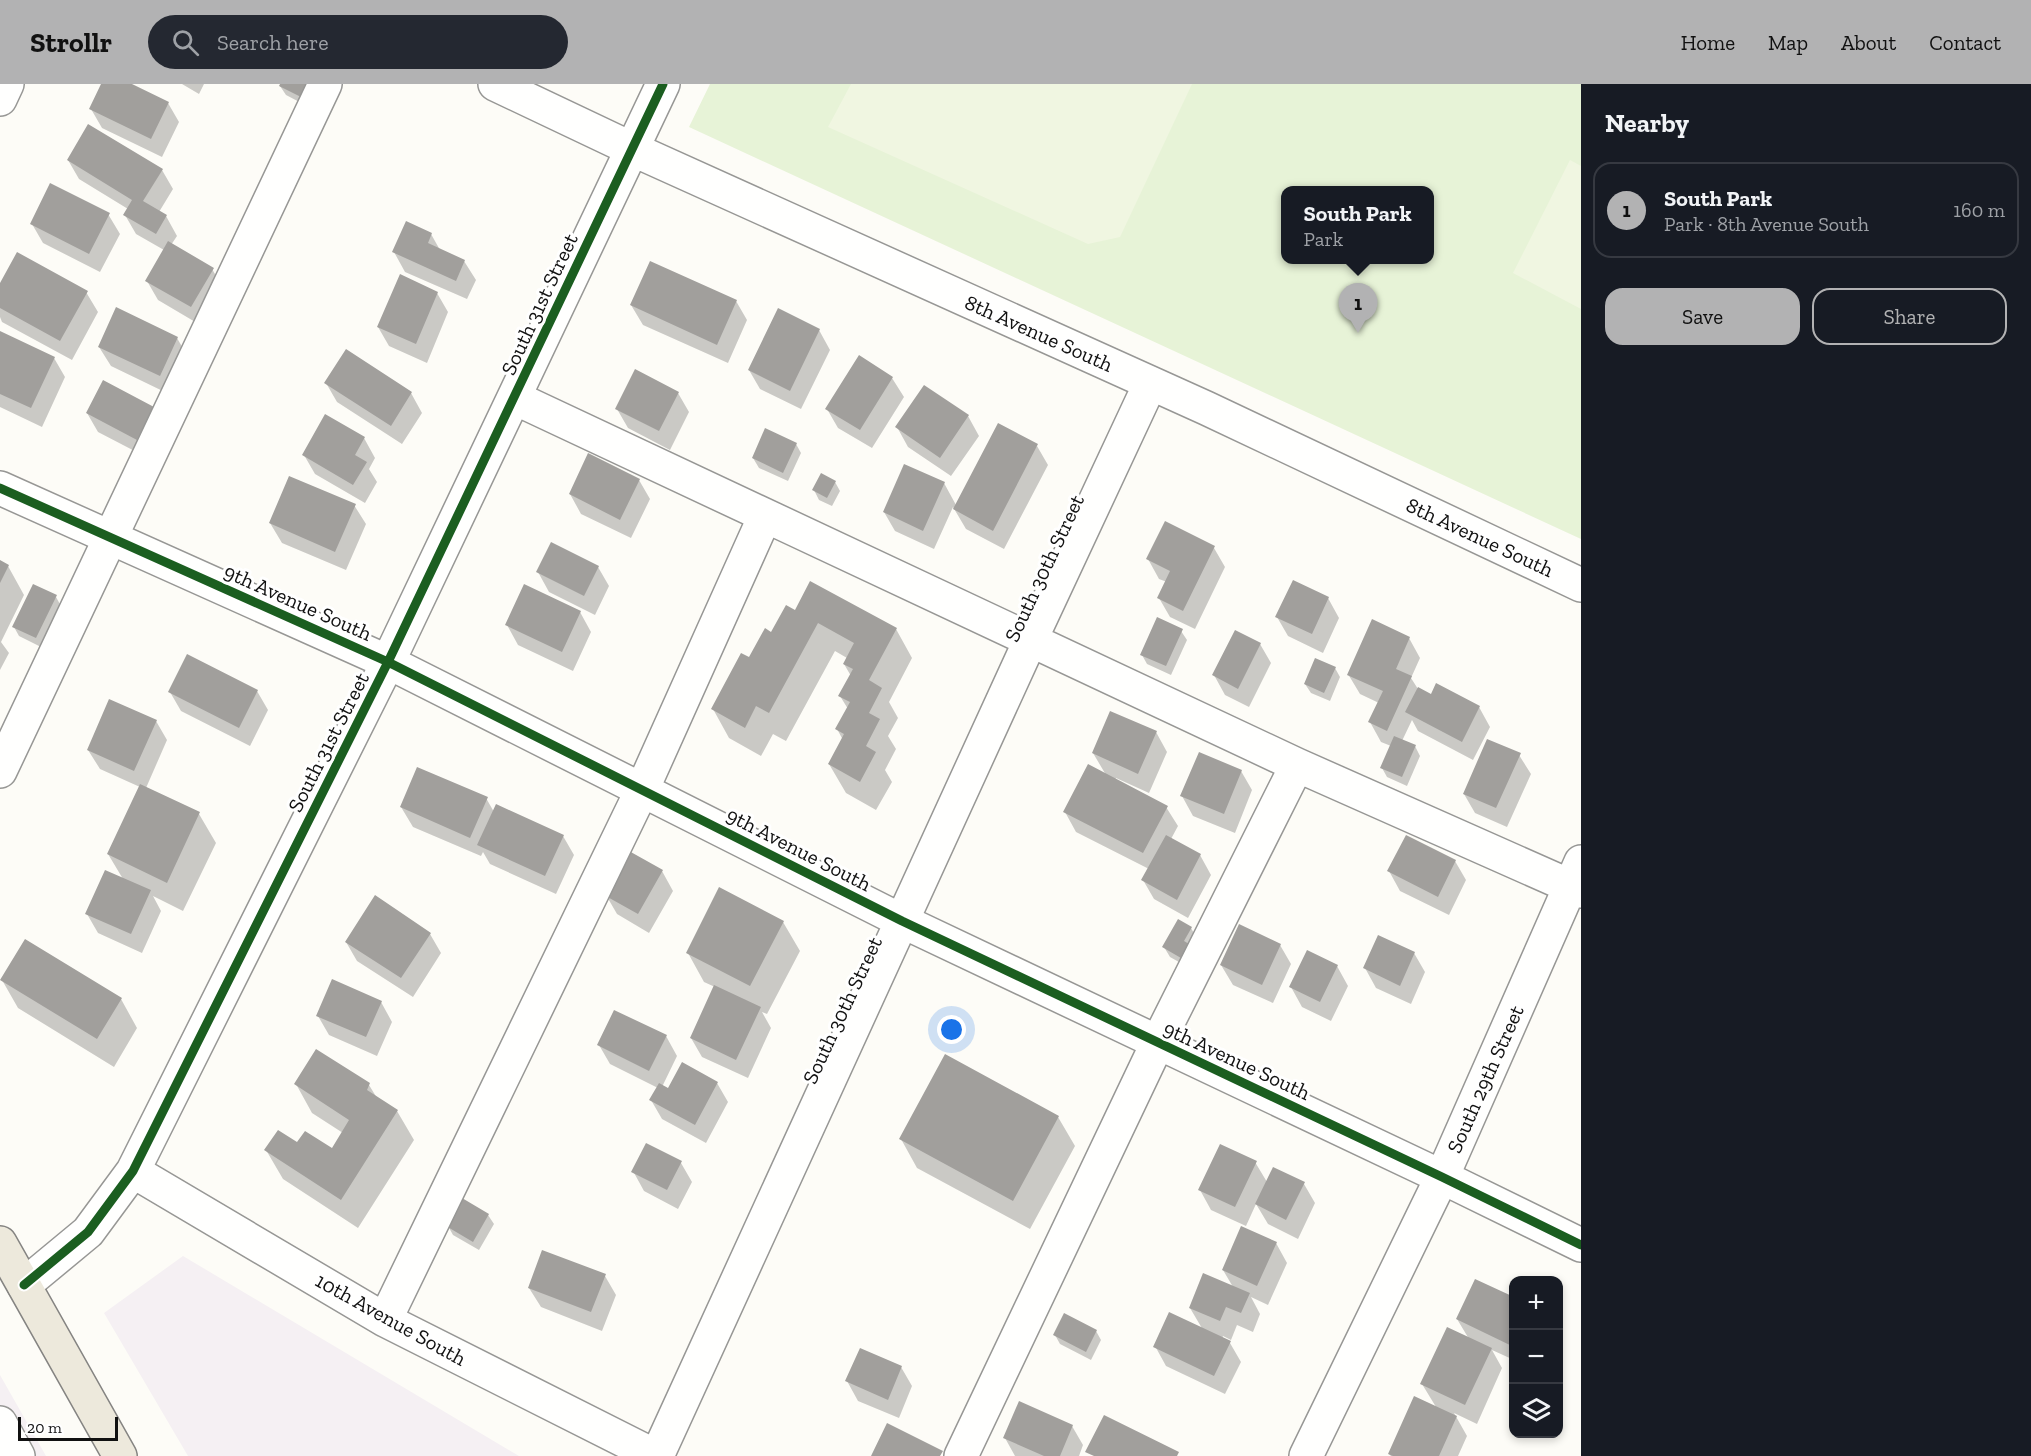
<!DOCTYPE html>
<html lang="en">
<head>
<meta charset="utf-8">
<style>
	:root { --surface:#171b24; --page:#242831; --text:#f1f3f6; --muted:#9ea1a6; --line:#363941; --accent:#b2b2b3 }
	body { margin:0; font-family:"Zilla Slab",serif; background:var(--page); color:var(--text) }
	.controls { position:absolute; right:18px; bottom:18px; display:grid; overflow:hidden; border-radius:12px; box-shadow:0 3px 9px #0003 }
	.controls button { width:54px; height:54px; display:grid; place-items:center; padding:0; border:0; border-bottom:2px solid var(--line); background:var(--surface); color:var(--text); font:30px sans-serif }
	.scale { position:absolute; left:18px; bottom:15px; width:100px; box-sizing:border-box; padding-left:6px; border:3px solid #111; border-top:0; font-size:16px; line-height:21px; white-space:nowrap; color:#111; -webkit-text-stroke:4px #fff; paint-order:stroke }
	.you { position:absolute; left:952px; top:946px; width:21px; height:21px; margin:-15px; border:4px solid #fff; border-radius:50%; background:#1a73e8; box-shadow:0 0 0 9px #1a73e833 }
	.badge { display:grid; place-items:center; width:39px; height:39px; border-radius:50%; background:var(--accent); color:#111; font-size:20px; font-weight:700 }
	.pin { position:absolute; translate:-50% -50px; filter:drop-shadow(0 2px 3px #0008) }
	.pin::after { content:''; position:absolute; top:32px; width:21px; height:18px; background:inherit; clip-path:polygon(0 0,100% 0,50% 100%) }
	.popup { position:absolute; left:1281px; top:102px; width:153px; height:78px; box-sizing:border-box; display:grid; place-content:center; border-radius:12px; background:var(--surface); filter:drop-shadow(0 2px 4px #0005); font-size:20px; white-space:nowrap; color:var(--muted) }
	.popup b { font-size:22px; color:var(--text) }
	.popup::after { content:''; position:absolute; left:50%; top:100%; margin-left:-12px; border:12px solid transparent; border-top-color:var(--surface) }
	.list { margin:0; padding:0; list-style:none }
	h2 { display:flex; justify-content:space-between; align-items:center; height:78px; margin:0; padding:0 24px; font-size:26px }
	h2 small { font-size:20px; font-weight:400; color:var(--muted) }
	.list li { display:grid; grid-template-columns:39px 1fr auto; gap:18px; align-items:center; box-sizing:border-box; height:96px; margin:0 12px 12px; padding:0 12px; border:2px solid var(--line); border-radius:18px }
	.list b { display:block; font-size:22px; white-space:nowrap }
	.list p { margin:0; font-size:20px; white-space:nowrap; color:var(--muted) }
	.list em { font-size:20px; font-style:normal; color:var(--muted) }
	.actions { display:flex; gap:12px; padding:18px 24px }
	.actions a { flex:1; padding:14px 0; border:2px solid var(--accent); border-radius:18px; text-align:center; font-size:21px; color:var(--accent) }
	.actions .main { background:var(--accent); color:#111 }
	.icon { flex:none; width:33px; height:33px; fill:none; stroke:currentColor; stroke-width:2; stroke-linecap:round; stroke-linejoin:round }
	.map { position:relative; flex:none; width:1581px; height:1372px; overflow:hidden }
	header { display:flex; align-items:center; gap:36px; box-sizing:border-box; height:84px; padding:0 30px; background:var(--accent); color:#111 }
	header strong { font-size:28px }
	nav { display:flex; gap:33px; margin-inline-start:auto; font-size:21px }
	.search { width:420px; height:54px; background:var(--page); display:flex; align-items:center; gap:15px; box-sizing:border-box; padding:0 21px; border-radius:33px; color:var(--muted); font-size:22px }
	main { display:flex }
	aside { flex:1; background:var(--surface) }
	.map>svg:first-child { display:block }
	.industrial { fill:#f5f0f3 }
	.green { fill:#e7f3d7; fill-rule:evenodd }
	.pitch { fill:#f0f6e1 }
	.shadow { fill:#0003 }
	.building { fill:#a19f9c }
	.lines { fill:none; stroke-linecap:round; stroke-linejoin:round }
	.minor-casing { stroke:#979795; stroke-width:36 }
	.major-casing { stroke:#858482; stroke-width:36 }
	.minor { stroke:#fffffe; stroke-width:33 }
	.major { stroke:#ede9dc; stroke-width:33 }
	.cycleway-casing { stroke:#fff; stroke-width:13 }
	.cycleway { stroke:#1b5e20; stroke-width:9 }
	.labels { text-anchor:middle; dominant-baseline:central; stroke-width:6; stroke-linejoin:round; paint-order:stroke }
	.street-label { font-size:21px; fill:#111; stroke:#fff }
</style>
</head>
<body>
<header>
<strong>Strollr</strong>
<div class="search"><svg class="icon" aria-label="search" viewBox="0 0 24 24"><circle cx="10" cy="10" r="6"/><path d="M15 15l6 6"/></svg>Search here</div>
<nav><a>Home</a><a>Map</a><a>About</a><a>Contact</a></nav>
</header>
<main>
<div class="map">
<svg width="1581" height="1372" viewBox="0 0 1581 1372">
	<rect width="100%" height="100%" fill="#fdfcf7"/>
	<path class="industrial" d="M183 1172 519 1372H188L104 1229Z
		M0 1291 46 1372H0Z"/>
	<path class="green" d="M710 0H1581V455L689 43ZM1286 106H1430V176H1286Z"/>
	<path class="pitch" d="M851 0H1192L1120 153 1088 160 828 43Z
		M1570 76 1581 82V225L1513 189Z"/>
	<path class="shadow" d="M102 0H129L168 19 179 38 162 73 102 44 91 25Z
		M182 0H204L199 10Z
		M281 0H318L307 22 286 11 280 2Z
		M68 76 162 86 173 105 159 128 166 132 177 152 171 161 212 185 224 205 202 242 158 216 147 197 164 166 136 150 125 131 128 125 79 95Z
		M108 130 120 150 100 188 43 159 32 140Z
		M431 150 440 166 464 177 476 196 467 215 405 188 394 168Z
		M0 202 86 208 98 228 72 276 2 238 0 233Z
		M437 209 448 228 427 279 389 262 378 243Z
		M736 217 747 236 728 279 643 241 631 221Z
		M779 226 819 246 830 266 801 325 760 305 749 286Z
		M0 249 54 274 65 293 42 343 0 323Z
		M177 254 188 273 171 311 111 282 99 263Z
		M892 294 904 313 872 364 838 344 827 325Z
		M326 299 411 309 422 329 402 360 337 318Z
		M678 309 689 328 670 366 628 344 617 325Z
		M153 324 164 343 148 374 98 348 87 329Z
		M326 332 364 354 375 374 369 385 377 398 365 419 315 390 304 371Z
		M968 332 979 352 951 392 908 363 897 343Z
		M796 360 801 369 788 397 759 384 753 374Z
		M1037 362 1048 381 1004 465 966 445 953 423 934 465 895 447 884 428 944 399 956 421Z
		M639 396 650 415 631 454 581 430 570 410Z
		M835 398 840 407 832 422 819 416 814 406Z
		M354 421 366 440 346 486 282 459 270 439Z
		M1214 464 1225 483 1195 545 1170 533 1159 514 1167 498 1159 495 1148 475Z
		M0 478 8 482 24 511 1 558 9 569 0 586Z
		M598 483 609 502 595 531 549 508 538 488Z
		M56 513 61 522 41 563 19 552 14 543Z
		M1328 514 1339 534 1323 569 1288 552 1277 533Z
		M580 528 591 548 573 587 518 561 507 541Z
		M795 528 896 545 912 574 889 618 898 634 888 652 896 665 885 686 892 698 876 726 846 709 829 680 843 656 837 645 848 625 840 612 851 592 844 580 847 574 835 567 786 657 773 650 761 672 729 654 713 625 749 575Z
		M1181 547 1187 556 1171 591 1147 580 1142 571Z
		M1409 554 1420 574 1411 594 1418 605 1431 612 1479 623 1490 643 1473 676 1418 647 1412 636 1402 657 1415 662 1420 672 1407 702 1387 693 1382 684 1391 662 1381 658 1370 638 1379 619 1360 610 1348 590Z
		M1260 560 1271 579 1249 623 1225 611 1214 591Z
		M1335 584 1340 593 1330 617 1311 609 1305 600Z
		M257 607 268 626 250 662 181 627 170 608Z
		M156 637 167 656 146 704 199 730 216 759 183 827 153 812 161 827 142 869 98 849 87 830 123 795 108 770 140 703 100 685 88 666Z
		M1156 648 1167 668 1149 709 1116 694 1115 696 1166 723 1178 742 1171 755 1200 771 1211 791 1188 834 1154 815 1143 796 1149 785 1076 748 1065 728 1106 691 1093 669Z
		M1519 671 1531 690 1507 743 1475 729 1464 710Z
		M1241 687 1252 706 1235 749 1193 732 1182 712Z
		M486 714 494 728 563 752 574 771 556 810 490 780 483 768 481 772 413 743 401 723Z
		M1455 777 1466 796 1449 831 1400 807 1389 787Z
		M662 787 673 807 649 849 617 830 606 811Z
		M783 838 800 867 767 930 762 928 771 944 748 994 702 973 691 954 715 903 704 898 688 869Z
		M1191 844 1196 853 1186 882 1170 873 1164 863Z
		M430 850 441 869 413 913 357 877 346 858Z
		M1280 861 1291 880 1273 919 1233 901 1221 881Z
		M1414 869 1425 888 1411 920 1376 904 1365 884Z
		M1337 882 1348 902 1331 937 1302 923 1291 903Z
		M2 896 121 915 137 944 114 983 18 924Z
		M381 918 392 938 377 972 329 951 318 932Z
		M666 952 677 972 662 1003 668 1006 717 999 728 1018 706 1059 662 1035 651 1016 658 1004 610 980 599 961Z
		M296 1000 369 1001 377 1014 397 1027 414 1056 358 1144 283 1095 266 1066 298 1060 332 1066 343 1049 312 1029Z
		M1058 1033 1075 1062 1030 1145 917 1084 901 1055Z
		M1255 1078 1267 1098 1304 1100 1315 1119 1298 1155 1268 1140 1256 1120 1246 1142 1211 1126 1200 1106Z
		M681 1079 692 1098 678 1125 644 1107 633 1087Z
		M488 1131 494 1140 479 1166 453 1151 448 1142Z
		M1276 1159 1287 1179 1268 1221 1251 1213 1260 1230 1253 1248 1237 1241 1231 1256 1223 1252 1222 1255 1230 1259 1241 1278 1225 1310 1166 1282 1155 1262 1203 1246 1190 1224 1233 1203 1223 1186Z
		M605 1192 616 1211 602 1247 541 1223 529 1204Z
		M1514 1215V1276L1492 1266 1502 1284 1477 1340 1454 1329 1467 1352 1458 1372H1391L1389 1370 1436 1323 1422 1300 1469 1255 1457 1235Z
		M1096 1247 1101 1256 1091 1276 1060 1260 1055 1251Z
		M901 1283 912 1302 899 1334 858 1317 847 1297Z
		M1072 1342 1083 1361 1079 1372H1015L1005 1354Z"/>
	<path class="building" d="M101 0H132L169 18 151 55 89 25Z
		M280 0H308L301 13 279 2Z
		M88 40 163 85 143 117 167 131 156 150 123 131 132 116 67 76Z
		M50 99 110 129 89 170 30 140Z
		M406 137 432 149 428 159 465 176 456 197 392 168Z
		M168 157 214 184 191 223 145 197Z
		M17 168 88 207 60 257 0 224V199Z
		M650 177 737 216 717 261 630 221Z
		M400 190 438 208 416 260 377 243Z
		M116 223 178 253 160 292 98 263Z
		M778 224 820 245 790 307 748 286Z
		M0 247 55 273 31 324 0 310Z
		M346 265 412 308 391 342 324 299Z
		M859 271 893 293 860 346 825 325Z
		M635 285 679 308 659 347 615 325Z
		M103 296 154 323 137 356 86 329Z
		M924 301 969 331 940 374 895 343Z
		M325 330 365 353 355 371 367 378 353 401 302 371Z
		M998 339 1038 360 993 447 953 425Z
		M765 344 797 359 783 389 752 374Z
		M588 369 640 395 620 436 569 410Z
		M904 380 945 398 923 447 883 428Z
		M821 389 836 397 827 414 812 406Z
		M289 392 356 420 335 468 269 439Z
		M1165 437 1215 462 1183 527 1157 514 1170 487 1146 475Z
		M551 458 599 482 584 512 536 488Z
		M0 476 9 481 0 499Z
		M1293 496 1329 513 1312 550 1275 533Z
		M810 497 897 544 869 596 882 604 869 629 880 635 866 662 876 668 860 698 828 680 844 650 835 645 850 618 838 612 853 585 843 580 854 559 818 539 769 629 756 622 745 644 711 625 741 569 749 573 765 544 771 548 786 521 795 526Z
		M33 500 57 511 36 554 12 543Z
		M524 500 581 527 562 568 505 541Z
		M1157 533 1183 545 1166 582 1140 571Z
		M1372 535 1410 553 1396 585 1412 592 1387 647 1368 638 1383 607 1347 591Z
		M1235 546 1261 559 1238 605 1212 591Z
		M187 570 258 606 239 644 168 608Z
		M1315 574 1336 583 1324 609 1304 600Z
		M1436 599 1480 622 1462 658 1405 628 1418 603 1431 610Z
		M109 615 157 636 134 687 87 666Z
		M1110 627 1157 647 1138 690 1092 669Z
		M1394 652 1416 661 1402 693 1380 684Z
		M1487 655 1521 669 1496 724 1463 710Z
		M1199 668 1242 686 1224 730 1180 712Z
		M1088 680 1168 722 1143 769 1063 728Z
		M417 683 488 713 470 754 400 723Z
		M140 700 200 728 167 799 107 770Z
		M496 720 564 751 545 792 477 761Z
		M1166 751 1201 770 1177 816 1141 796Z
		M1406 751 1456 776 1438 813 1387 787Z
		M629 767 663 786 638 830 604 811Z
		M105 786 151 806 131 850 85 830Z
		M719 803 784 837 750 902 686 869Z
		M375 811 431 849 401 894 345 858Z
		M1178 835 1192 843 1184 857 1189 860 1181 874 1162 863Z
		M1239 840 1281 860 1262 901 1220 881Z
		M1378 851 1415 868 1400 902 1363 884Z
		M25 855 122 914 97 955 0 896Z
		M1307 866 1338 881 1320 918 1289 903Z
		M332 895 382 917 366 953 316 932Z
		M714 901 761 923 736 976 690 954Z
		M614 926 667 951 649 987 597 961Z
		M316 965 370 999 367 1006 398 1026 341 1116 264 1066 278 1046 297 1058 305 1047 332 1064 349 1036 294 1000Z
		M945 970 1059 1032 1013 1117 899 1055Z
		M682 978 718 998 695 1041 649 1016 659 999 668 1004Z
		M646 1059 682 1077 667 1106 631 1088Z
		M1220 1060 1257 1077 1235 1123 1198 1106Z
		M1273 1083 1305 1098 1286 1136 1255 1120Z
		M462 1114 489 1130 473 1158 446 1142Z
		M1241 1142 1277 1158 1257 1202 1222 1186Z
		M542 1166 606 1190 591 1228 528 1204Z
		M1203 1189 1250 1209 1241 1229 1226 1223 1220 1237 1189 1224Z
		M1475 1195 1514 1213V1263L1456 1235Z
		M1169 1228 1231 1257 1214 1292 1153 1263Z
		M1064 1229 1097 1246 1086 1268 1053 1251Z
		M1447 1243 1492 1264 1465 1321 1420 1300Z
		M860 1264 902 1282 888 1316 845 1297Z
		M1414 1312 1457 1332 1439 1372H1393L1388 1370Z
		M1019 1317 1073 1341 1060 1372H1044L1003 1354Z
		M1104 1331 1179 1368 1177 1372H1094L1085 1368Z
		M887 1339 943 1367 940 1372H871Z"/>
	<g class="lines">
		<defs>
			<path id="minor" d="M495 0 632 65 1206 324 1581 501
				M0 15 7 0
				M515 314 1297 681 1581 807
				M0 404 388 578 902 837 1442 1093 1581 1161
				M0 687 325 0
				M133 1087 385 1236 655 1372
				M24 1201 88 1148 133 1087 388 578 663 0
				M385 1236 642 706 765 432
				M0 1339 18 1372
				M657 1372 1030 557 1150 300
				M961 1372 1158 958 1297 681
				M1306 1372 1442 1093 1581 778"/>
			<path id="major" d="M0 1159 120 1372"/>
		</defs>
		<use href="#minor" class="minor-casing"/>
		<use href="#major" class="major-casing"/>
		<use href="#minor" class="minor"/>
		<use href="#major" class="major"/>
		<defs>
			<path id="cycleway" d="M0 404 388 578 902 837 1442 1093 1581 1161
				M24 1201 88 1148 133 1087 388 578 663 0"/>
		</defs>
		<use href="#cycleway" class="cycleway-casing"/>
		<use href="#cycleway" class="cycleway"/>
	</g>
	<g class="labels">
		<g class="street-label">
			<text transform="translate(539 220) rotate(-65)">South 31st Street</text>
			<text transform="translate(1039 249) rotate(24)">8th Avenue South</text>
			<text transform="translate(1480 453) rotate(25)">8th Avenue South</text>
			<text transform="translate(1044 484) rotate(-65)">South 30th Street</text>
			<text transform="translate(298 518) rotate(24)">9th Avenue South</text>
			<text transform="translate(328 658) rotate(-63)">South 31st Street</text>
			<text transform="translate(799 765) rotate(27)">9th Avenue South</text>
			<text transform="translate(842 926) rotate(-65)">South 30th Street</text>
			<text transform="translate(1237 976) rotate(25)">9th Avenue South</text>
			<text transform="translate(1485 995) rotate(-66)">South 29th Street</text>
			<text transform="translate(391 1235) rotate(29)">10th Avenue South</text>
		</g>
	</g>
</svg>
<div class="controls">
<button>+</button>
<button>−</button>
<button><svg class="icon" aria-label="layers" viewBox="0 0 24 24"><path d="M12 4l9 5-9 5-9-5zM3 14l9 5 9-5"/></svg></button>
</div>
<div class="scale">20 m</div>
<div class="you"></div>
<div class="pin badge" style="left:1358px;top:249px">1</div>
<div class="popup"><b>South Park</b>Park</div>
</div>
<aside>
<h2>Nearby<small></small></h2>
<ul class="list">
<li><span class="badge">1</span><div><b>South Park</b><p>Park · 8th Avenue South</p></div><em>160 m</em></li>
</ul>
<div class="actions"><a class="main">Save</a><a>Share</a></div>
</aside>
</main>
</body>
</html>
